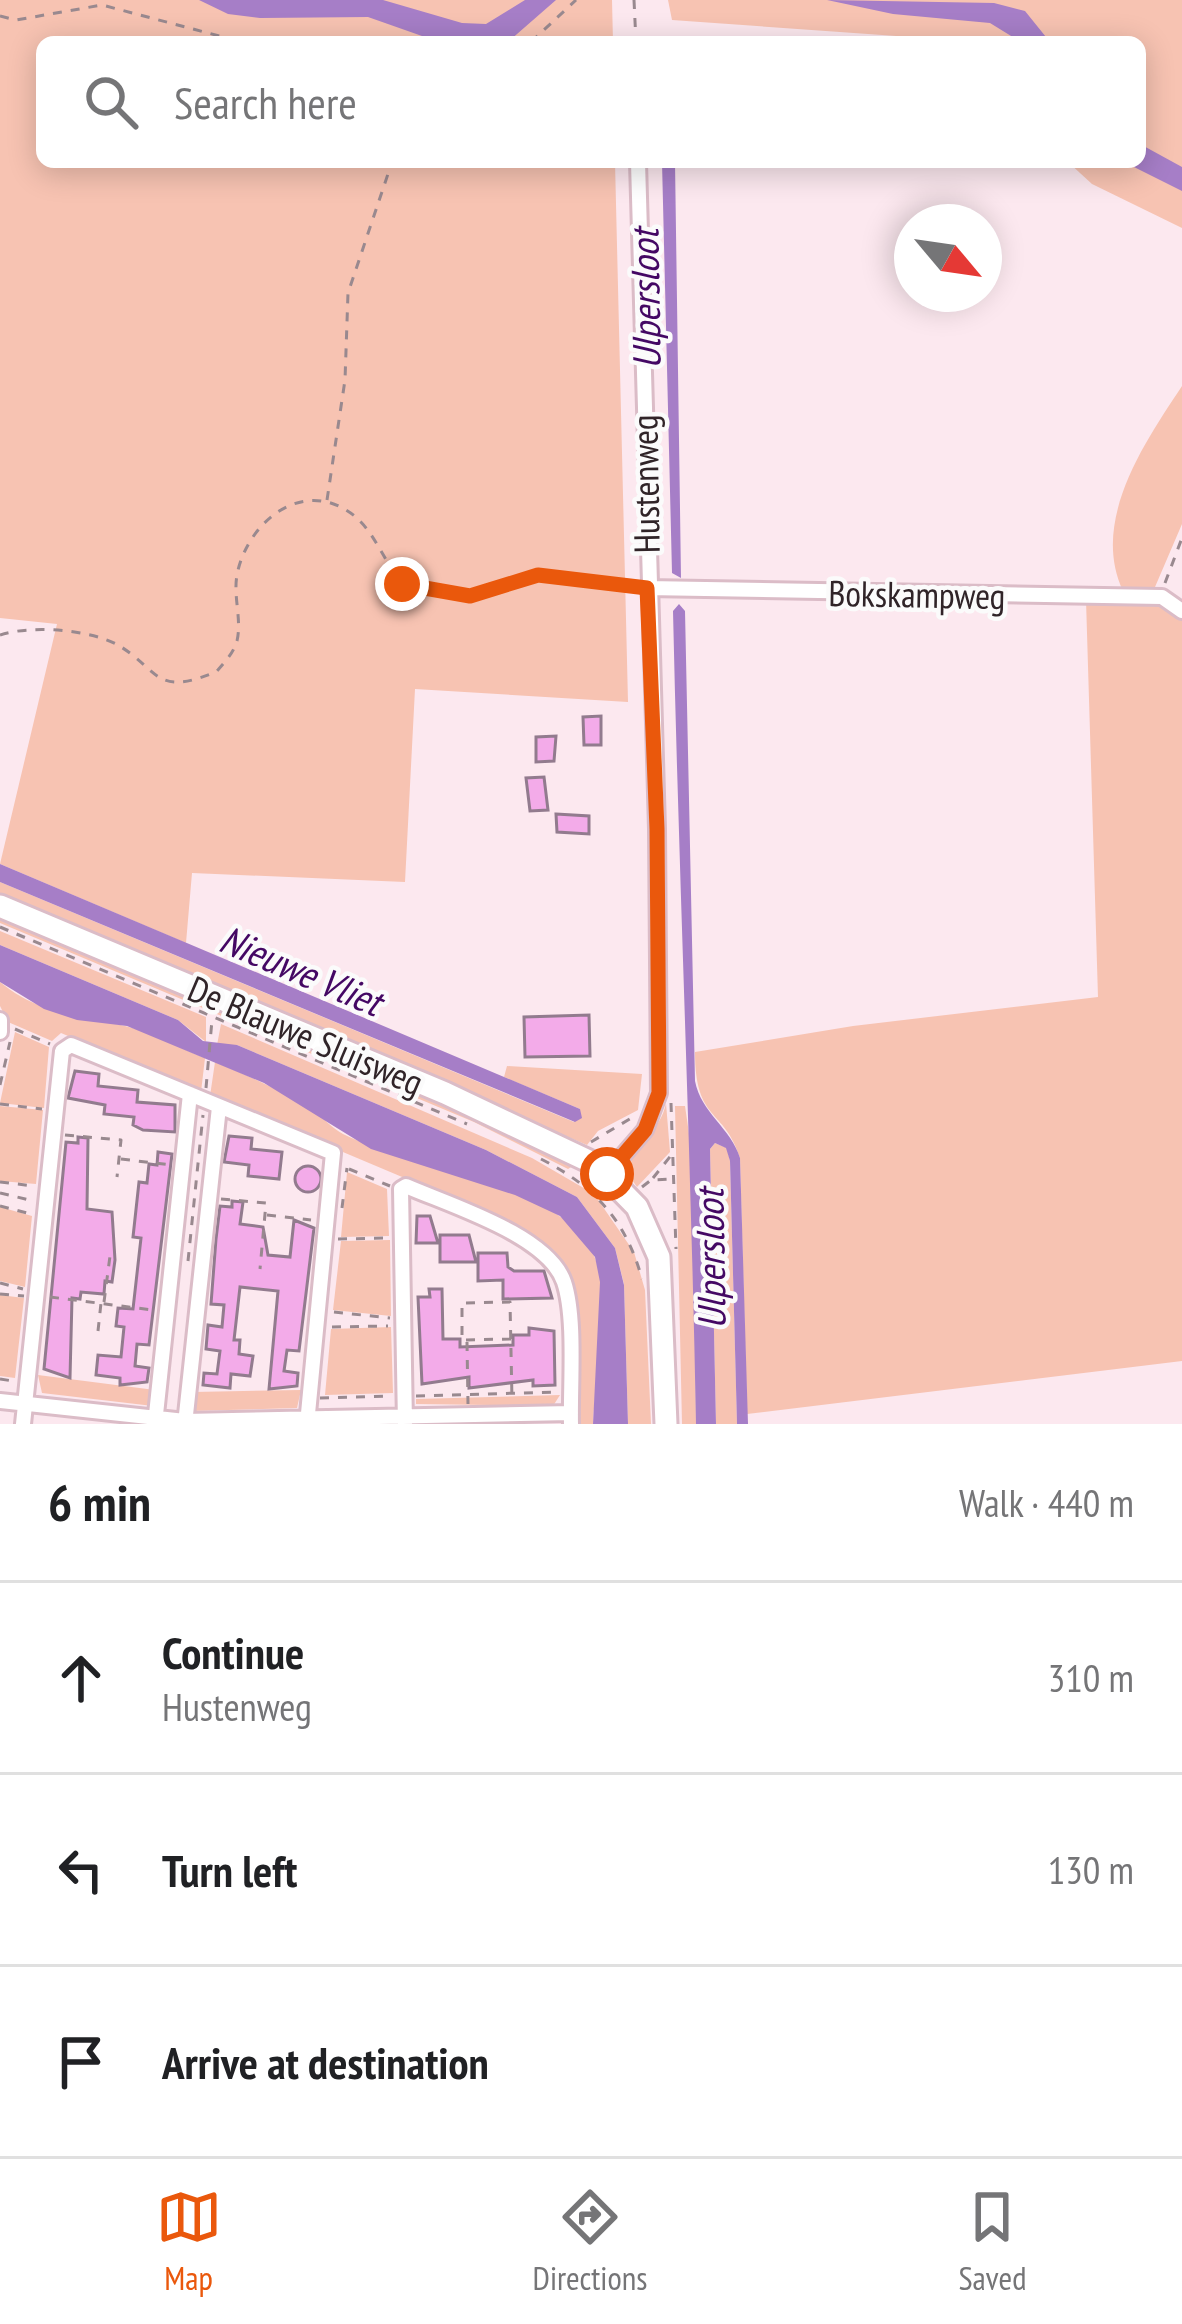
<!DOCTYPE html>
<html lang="en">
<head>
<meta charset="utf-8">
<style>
	:root { --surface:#fff; --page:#f2f2f2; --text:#202124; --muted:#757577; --line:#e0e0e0; --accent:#ea580c }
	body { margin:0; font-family:"PT Sans Narrow",sans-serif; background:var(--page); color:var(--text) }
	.compass { position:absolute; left:894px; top:204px; width:108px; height:108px; border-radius:50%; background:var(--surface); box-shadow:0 6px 30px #0003; rotate:119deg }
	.stop { position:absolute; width:36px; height:36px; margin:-27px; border:9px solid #ea580c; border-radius:50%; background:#fff }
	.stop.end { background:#ea580c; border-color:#fff; box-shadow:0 3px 12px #0008 }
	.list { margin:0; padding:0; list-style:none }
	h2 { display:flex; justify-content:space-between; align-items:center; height:156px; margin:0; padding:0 48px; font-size:51px }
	h2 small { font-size:39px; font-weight:400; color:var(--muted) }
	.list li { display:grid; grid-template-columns:78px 1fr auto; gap:36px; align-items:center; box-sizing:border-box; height:192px; padding:0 48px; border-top:3px solid var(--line) }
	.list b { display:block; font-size:45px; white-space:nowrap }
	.list p { margin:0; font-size:39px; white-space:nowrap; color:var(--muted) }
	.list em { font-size:39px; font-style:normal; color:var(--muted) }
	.icon { flex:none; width:66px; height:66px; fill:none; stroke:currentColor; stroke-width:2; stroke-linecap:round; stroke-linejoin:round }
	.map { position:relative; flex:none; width:1182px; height:1424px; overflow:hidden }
	.search { position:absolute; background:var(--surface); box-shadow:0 6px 30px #0003; left:36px; right:36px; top:36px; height:132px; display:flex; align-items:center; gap:30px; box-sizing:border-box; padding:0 42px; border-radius:18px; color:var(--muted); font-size:45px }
	.sheet { height:732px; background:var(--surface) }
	nav { display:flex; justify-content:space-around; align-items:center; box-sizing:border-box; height:168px; border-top:3px solid var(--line); background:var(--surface); font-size:33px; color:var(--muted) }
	nav a { display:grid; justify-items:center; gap:6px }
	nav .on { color:var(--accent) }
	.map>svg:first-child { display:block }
	.green { fill:#f7c3b2 }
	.water { fill:#a67ec7 }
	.building { fill:#f3abe9; stroke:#927b8e; stroke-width:3 }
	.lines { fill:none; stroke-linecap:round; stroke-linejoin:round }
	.street-casing { stroke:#dbbcc7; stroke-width:20 }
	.secondary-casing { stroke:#dbbcc7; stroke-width:27 }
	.path { stroke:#99898f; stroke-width:3; stroke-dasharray:9 9; stroke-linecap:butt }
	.street { stroke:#fff; stroke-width:14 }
	.secondary { stroke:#fff; stroke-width:21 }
	.route { stroke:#ea580c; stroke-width:15 }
	.labels { text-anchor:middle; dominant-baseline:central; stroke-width:9; stroke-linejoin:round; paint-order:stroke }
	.street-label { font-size:36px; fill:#302428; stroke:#fbfbfb }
	.water-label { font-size:39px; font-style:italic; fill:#440864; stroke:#fbfbfb }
</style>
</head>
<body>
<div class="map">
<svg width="1182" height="1424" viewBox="0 0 1182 1424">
	<rect width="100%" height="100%" fill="#fce8ef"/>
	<path class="green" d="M0 0H612L613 42H42V162H615L628 702 415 689 405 882 192 873 186 943 0 864 57 624 0 618Z
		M668 0H1182V228L1092 184 1068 162H1140V42H981L672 20Z
		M1182 386V524L1155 587 1123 591C1090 521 1145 442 1182 386Z
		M1086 600 1162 604 1182 615V1361L747 1414 740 1158C724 1107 695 1123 695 1052L853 1026 1098 997Z
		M0 882 574 1122 580 1109 504 1077 507 1066 642 1074 638 1110 598 1131 587 1145 0 897Z
		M0 913 456 1106 576 1164 568 1169 474 1122 0 923Z
		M0 931 206 1017V1042L178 1020 0 945Z
		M0 982C38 1014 79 1015 125 1026 152 1032 179 1048 205 1058L201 1092 61 1033 52 1041 8 1022 0 1006Z
		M221 1024 532 1158 594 1194 634 1252 645 1290 651 1424H628L624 1284 615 1248 577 1197 486 1150 237 1045H217Z
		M15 1032 49 1047 44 1108 0 1103Z
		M215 1062C249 1076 284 1091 314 1112 324 1118 333 1129 343 1134 408 1167 568 1184 595 1258 613 1306 595 1374 593 1424H578C575 1354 580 1270 518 1226L210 1096Z
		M666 1103 670 1152 637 1187 627 1173C633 1146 661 1131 666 1103Z
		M0 1106 43 1110 36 1184 0 1181Z
		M675 1106H685L694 1168 696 1424H682Z
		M715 1143 727 1148 730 1161 737 1424H716L710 1149Z
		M347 1172 387 1189 389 1236 341 1237Z
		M0 1207 32 1216 25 1287 0 1281Z
		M390 1240 391 1316 333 1310 341 1241Z
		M0 1295 24 1298 15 1378 0 1376Z
		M391 1327 393 1393 325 1395 331 1329Z
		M38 1375 155 1390 153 1406 42 1393Z
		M301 1390 297 1408 190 1411 193 1392Z
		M560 1395 553 1406 416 1404V1399Z"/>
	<path class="water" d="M199 0H383L462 23 486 24 525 0H556L509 41 439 42 368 17 260 18 228 14Z
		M827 0 994 3 1025 11 1050 42H1021L990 23 893 14Z
		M1140 144 1182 167V191L1124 162H1140Z
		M662 162H675L681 578 672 573Z
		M679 604 685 611 695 1081C701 1113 731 1128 740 1158L748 1424H737L730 1161 726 1148 715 1143 710 1149 716 1424H696C691 1153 679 883 673 611Z
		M0 864 580 1109 582 1118 575 1122 0 882Z
		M0 945 178 1020 203 1041 237 1045 486 1150 577 1197 615 1248 624 1285 628 1424H593L600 1282 595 1257 560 1216 515 1195 371 1149 264 1083 127 1026 77 1020 44 1009 0 982Z"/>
	<path class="building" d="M601 716V745H584L583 717Z
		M556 736 554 761 536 762V737Z
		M544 777 548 810 530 811 526 778Z
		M556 814 589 816V834L557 832Z
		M589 1015 590 1056 525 1057 524 1017Z
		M75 1071 99 1074 98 1086 138 1090 137 1102 175 1105V1132L143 1130 133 1125 134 1117 104 1114 105 1105 68 1098Z
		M229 1136 252 1138 251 1149 282 1152 279 1179 248 1176 249 1165 224 1162Z
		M78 1137 88 1138 87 1209 112 1212 115 1260 112 1282 105 1281 104 1294 81 1292 80 1299 72 1298 70 1378 44 1369 66 1142 78 1143Z
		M158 1152 172 1154 149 1345 137 1344 135 1366 149 1368 147 1382 120 1385V1378L96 1375 98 1355 121 1357 124 1327 116 1326 118 1308 133 1309 141 1238 133 1237 139 1182 147 1183 149 1164 157 1165Z
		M295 1179a13 13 0 1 1 26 0a13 13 0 1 1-26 0Z
		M232 1201 243 1202 240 1224 263 1227 268 1255 290 1257 294 1220 314 1228 299 1351 287 1350 284 1371 298 1373 297 1386 269 1389 278 1291 240 1287 234 1340H240L239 1354 253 1356 250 1376 231 1374 230 1388 203 1385 204 1373 217 1374 220 1351 206 1349 208 1325 222 1327 224 1305 211 1304 216 1239 220 1206 232 1207Z
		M417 1216H430L438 1243H416Z
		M440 1235H469L476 1262H440Z
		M478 1253H507L508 1267 514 1271H544L552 1298 503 1299V1280L478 1281Z
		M429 1289H442L443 1339H460V1347L513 1345V1335H529V1328L554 1331 555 1385 533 1386V1380L469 1388V1377L422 1384 418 1297H430Z"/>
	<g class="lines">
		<defs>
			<path id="street" d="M647 588 1162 597 1182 611
				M0 1020V1032
				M607 1174 645 1130 659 1093 657 829 638 162
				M0 1401 185 1421 571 1413
				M23 1424 62 1051 71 1045 333 1153 307 1424
				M155 1424 190 1094
				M185 1424 219 1107
				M405 1424 401 1189 406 1186C449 1205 548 1235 564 1282 576 1318 570 1385 571 1424"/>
			<path id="secondary" d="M0 906 445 1093 595 1164 637 1207 659 1257 666 1424"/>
		</defs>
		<use href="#street" class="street-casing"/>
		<use href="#secondary" class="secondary-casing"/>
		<path class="path" d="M634 0 636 42
			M0 16 16 20 102 5 227 38 361 42
			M531 42 576 0
			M327 500 345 380 348 293 392 162
			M1165 583 1182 538
			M0 635C30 625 89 629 118 645 161 671 154 697 216 672 224 663 233 654 237 641 242 619 233 597 237 575 246 526 297 480 346 510 378 529 384 570 410 590L470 596 538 575 634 587
			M0 927 467 1124
			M15 1029 50 1044
			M0 1085 10 1042
			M206 1088 212 1020
			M671 1103 676 1249
			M0 1104 42 1109
			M65 1135 121 1140 117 1177
			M591 1142 633 1117
			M121 1159 171 1165
			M541 1159C594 1186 626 1220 642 1279
			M349 1169 390 1186
			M653 1178 673 1153
			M0 1182 34 1186
			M642 1187 651 1180 672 1179
			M0 1193 34 1201
			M221 1199 266 1203 260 1269
			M0 1206 31 1214
			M342 1208 347 1168
			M267 1215 311 1220
			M338 1239 388 1238
			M188 1261 203 1115
			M0 1283 23 1289
			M0 1294 24 1296
			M50 1297 153 1310
			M104 1302 110 1256
			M334 1312 390 1318
			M332 1327 388 1326
			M98 1331 101 1303
			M511 1339 462 1340V1303L510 1302 512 1400
			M467 1342 468 1404
			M0 1379 13 1381
			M416 1396 556 1392
			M320 1398 388 1396"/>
		<use href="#street" class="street"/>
		<use href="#secondary" class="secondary"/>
	</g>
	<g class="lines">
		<path class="route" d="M402 584 470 596 538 575 647 588 657 829 659 1093 645 1130 607 1174"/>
	</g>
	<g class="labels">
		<g class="street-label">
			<text transform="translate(645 484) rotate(-91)">Hustenweg</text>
			<text transform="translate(917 594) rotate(1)">Bokskampweg</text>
			<text transform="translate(306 1035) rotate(23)">De Blauwe Sluisweg</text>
		</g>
		<g class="water-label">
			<text transform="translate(645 299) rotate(-91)">Ulpersloot</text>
			<text transform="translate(301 970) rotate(23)">Nieuwe Vliet</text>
			<text transform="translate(710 1259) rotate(-91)">Ulpersloot</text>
		</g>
	</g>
</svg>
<svg class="compass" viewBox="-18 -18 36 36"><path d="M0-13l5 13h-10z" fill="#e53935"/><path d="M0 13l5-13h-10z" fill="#757577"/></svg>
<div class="stop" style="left:607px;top:1174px"></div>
<div class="stop end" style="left:402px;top:584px"></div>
<div class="search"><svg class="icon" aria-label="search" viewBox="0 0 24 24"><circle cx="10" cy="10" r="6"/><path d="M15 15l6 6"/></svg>Search here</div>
</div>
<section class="sheet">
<h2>6 min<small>Walk · 440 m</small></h2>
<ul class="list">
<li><svg class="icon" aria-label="ahead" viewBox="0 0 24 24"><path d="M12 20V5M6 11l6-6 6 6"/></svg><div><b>Continue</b><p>Hustenweg</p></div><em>310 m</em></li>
<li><svg class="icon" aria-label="left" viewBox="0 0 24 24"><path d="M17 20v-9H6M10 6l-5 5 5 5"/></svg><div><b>Turn left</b></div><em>130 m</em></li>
<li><svg class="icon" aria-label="arrive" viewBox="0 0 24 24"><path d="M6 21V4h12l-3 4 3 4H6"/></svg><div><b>Arrive at destination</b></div></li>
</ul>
</section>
<nav>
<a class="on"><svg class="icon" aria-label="map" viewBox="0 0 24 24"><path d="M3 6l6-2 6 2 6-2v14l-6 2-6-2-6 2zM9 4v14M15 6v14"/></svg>Map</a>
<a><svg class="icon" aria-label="directions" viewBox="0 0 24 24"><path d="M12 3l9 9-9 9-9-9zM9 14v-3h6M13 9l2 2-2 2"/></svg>Directions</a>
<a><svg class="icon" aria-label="saved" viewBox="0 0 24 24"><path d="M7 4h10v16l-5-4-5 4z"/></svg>Saved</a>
</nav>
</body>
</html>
